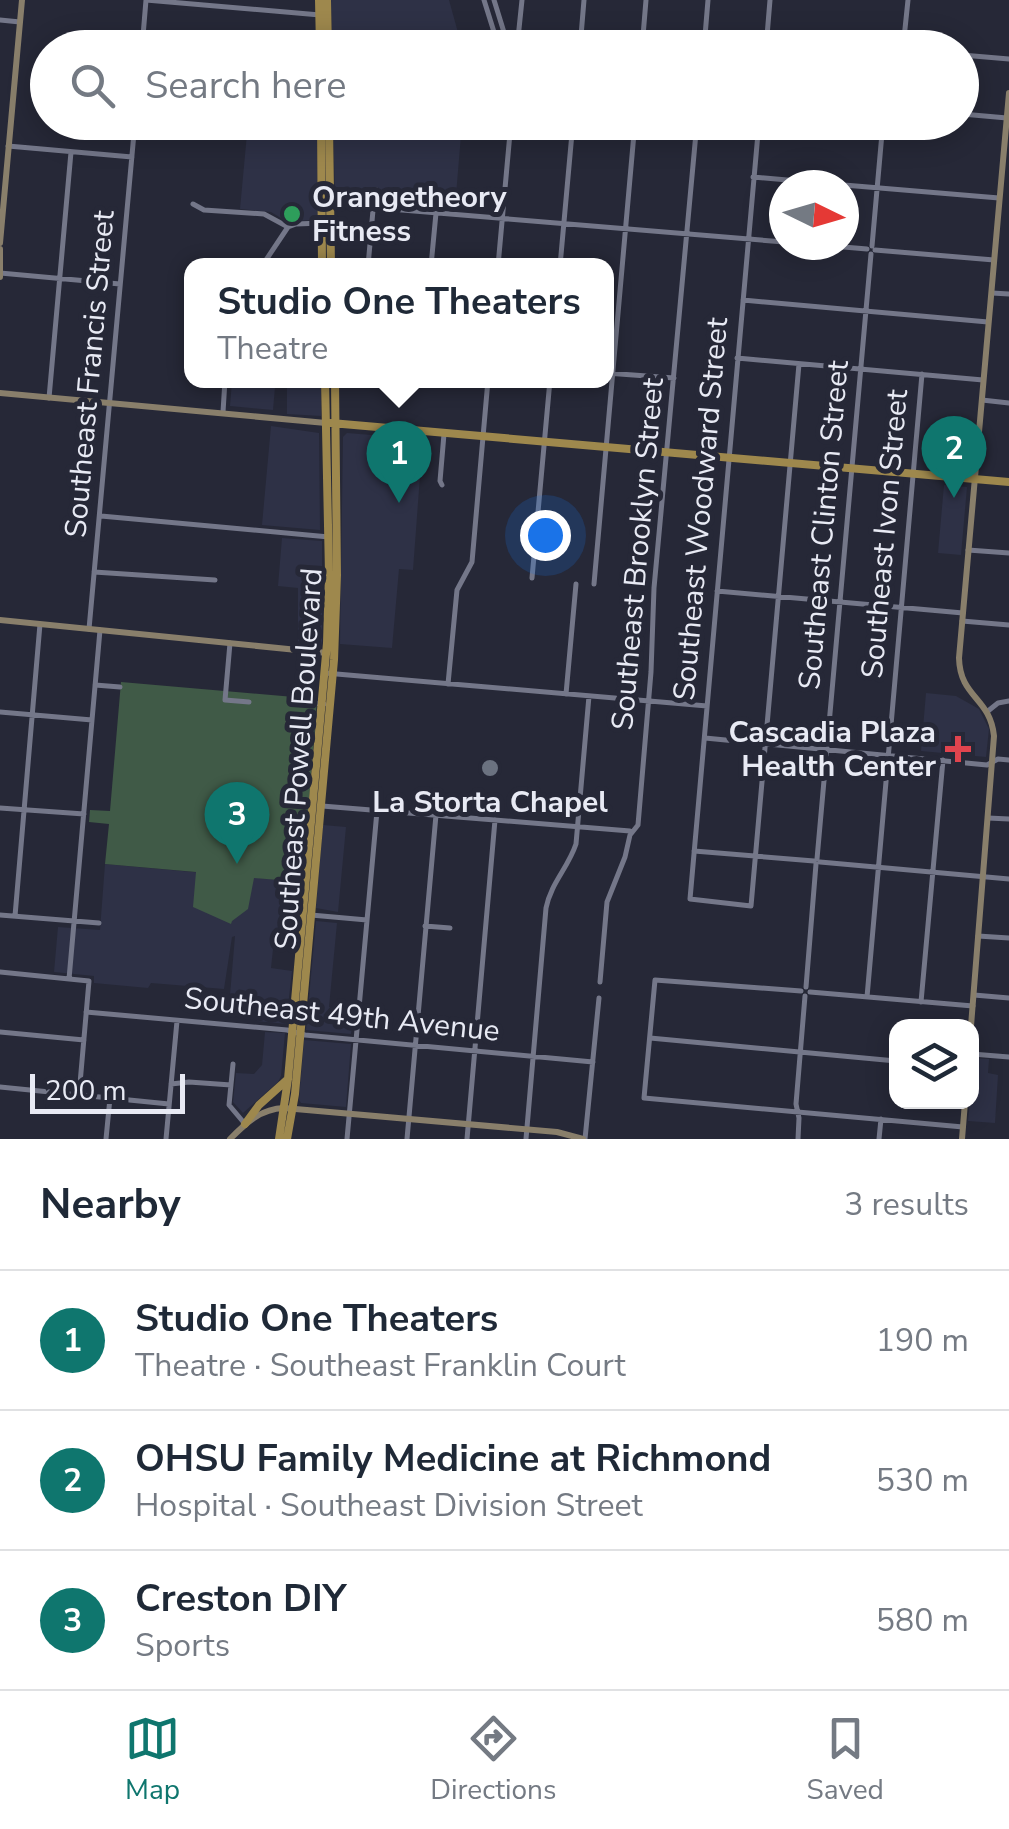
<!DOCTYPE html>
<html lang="en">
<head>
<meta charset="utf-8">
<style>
	:root { --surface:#fff; --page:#f2f2f3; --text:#1f2937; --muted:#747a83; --line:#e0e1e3; --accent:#0f766e }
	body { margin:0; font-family:"Nunito Sans",sans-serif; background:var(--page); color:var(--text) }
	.controls { position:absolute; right:30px; bottom:30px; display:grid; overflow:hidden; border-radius:20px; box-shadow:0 5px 25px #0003 }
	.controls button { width:90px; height:90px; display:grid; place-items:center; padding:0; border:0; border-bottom:2px solid var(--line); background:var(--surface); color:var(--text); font:50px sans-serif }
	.compass { position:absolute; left:769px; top:170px; width:90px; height:90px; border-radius:50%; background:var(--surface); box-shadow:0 5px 25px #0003; rotate:95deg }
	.scale { position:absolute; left:30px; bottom:25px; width:155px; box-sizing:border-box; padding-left:10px; border:5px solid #e8eaf4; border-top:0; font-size:28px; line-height:35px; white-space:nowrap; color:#e8eaf4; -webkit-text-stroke:8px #262837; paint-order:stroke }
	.you { position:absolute; left:545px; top:535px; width:35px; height:35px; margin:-25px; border:8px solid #fff; border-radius:50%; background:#1a73e8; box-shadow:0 0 0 15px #1a73e833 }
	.badge { display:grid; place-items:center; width:65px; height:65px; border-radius:50%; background:var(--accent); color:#fff; font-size:32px; font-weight:700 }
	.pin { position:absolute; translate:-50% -82px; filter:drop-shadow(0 2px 5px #0008) }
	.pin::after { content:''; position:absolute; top:52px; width:35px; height:30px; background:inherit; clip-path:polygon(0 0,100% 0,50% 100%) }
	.popup { position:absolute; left:184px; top:258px; width:430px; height:130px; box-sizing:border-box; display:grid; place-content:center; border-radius:20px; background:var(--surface); filter:drop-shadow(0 2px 8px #0005); font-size:32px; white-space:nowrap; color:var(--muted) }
	.popup b { font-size:38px; color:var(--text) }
	.popup::after { content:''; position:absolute; left:50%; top:100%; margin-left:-20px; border:20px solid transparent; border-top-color:var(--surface) }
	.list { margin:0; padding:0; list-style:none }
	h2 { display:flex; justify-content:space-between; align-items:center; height:130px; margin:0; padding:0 40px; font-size:42px }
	h2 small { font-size:32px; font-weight:400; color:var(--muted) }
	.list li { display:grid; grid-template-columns:65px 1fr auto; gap:30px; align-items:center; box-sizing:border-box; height:140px; padding:0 40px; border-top:2px solid var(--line) }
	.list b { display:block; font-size:38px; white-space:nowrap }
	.list p { margin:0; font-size:32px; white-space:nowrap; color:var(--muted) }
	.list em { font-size:32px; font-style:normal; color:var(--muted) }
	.icon { flex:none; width:55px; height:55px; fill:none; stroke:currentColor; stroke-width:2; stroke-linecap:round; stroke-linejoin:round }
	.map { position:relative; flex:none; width:1009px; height:1139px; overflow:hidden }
	.search { position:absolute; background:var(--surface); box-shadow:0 5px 25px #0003; left:30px; right:30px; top:30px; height:110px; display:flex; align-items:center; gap:25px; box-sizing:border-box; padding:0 35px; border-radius:55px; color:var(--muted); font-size:38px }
	.sheet { height:550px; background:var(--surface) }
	nav { display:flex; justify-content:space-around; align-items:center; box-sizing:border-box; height:140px; border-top:2px solid var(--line); background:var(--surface); font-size:28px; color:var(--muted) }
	nav a { display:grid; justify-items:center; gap:5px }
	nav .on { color:var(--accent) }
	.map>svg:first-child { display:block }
	.built { fill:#2e3146 }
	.green { fill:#405a47 }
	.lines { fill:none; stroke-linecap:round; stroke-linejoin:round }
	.street { stroke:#747789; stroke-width:5 }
	.secondary { stroke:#897f6b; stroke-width:6 }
	.primary { stroke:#9e884d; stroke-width:8 }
	.leisure-dot { fill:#2e9e5b; stroke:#262837; stroke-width:4 }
	.health-dot { fill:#e0444e; stroke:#262837; stroke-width:4 }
	.worship-dot { fill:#6b7280; stroke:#262837; stroke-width:4 }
	.labels { text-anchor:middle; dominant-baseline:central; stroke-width:10; stroke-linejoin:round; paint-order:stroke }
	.poi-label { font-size:30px; font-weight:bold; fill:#e8eaf4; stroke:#262837; text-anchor:start }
	.street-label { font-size:30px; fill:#e8eaf4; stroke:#262837 }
</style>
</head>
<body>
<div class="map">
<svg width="1009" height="1139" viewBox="0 0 1009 1139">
	<rect width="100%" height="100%" fill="#262837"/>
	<path class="built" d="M331 0H449L462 47H332Z
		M248 123H317L318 220 286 221 271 212 240 209Z
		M333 123H462L456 195 405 190 404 203 378 201 379 188 372 187 370 200 335 197Z
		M232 381H321V416L287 414V387H275L273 410 230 406Z
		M271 426 319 433 320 530 262 525Z
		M347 433 384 436H423L413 570 399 569 392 648 340 644 343 437Z
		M944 485 967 487 961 555 938 553Z
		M282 538 322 541V645L298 643V588L278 586Z
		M926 693 956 696 979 709 989 729 986 757 921 751Z
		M323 825 346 827 338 912 316 908Z
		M105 864 303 882 298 941 274 940 271 968 292 971 286 1024 257 1021 258 998 230 995 235 936 232 937 224 989 151 983 148 988 94 983V976L54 972 58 927 100 930Z
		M316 921 337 923 329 1007 354 1010 351 1034 306 1030Z
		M265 1032 285 1033 281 1076 278 1082 243 1113 233 1102 236 1073 254 1074 262 1065Z
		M304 1040 351 1044 346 1107 301 1103 299 1100Z
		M975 1058 989 1059 988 1073 998 1075 995 1123 968 1121 970 1102H972L973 1060Z"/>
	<path class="green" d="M121 682 317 699 303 882 254 878 248 909 232 921 231 924 193 907 196 872 105 864 109 824 89 822 90 810 110 811Z"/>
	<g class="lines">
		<path class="street" d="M484 0 499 48
			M494 0 507 42 518 43
			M0 20 20 22
			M767 37 882 48
			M142 48 146 0 320 15
			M517 48 522 0
			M580 48 584 0
			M642 48 646 0
			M704 48 708 0
			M766 48 770 0
			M903 48 908 0
			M962 55 1009 59
			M962 114 1007 118
			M759 122 690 899 751 906 799 364
			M8 146 132 157
			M753 177 844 185
			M844 185 999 198
			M193 204 204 210 264 214 288 227 296 224 322 223
			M330 204 784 242
			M820 245 867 249
			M872 246 883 122
			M875 250 994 260
			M262 266 288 227
			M368 266 374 199 377 190
			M431 266 436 213
			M498 266 511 122
			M560 266 573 122
			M0 273 120 284
			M992 293 1009 294
			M743 300 988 322
			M737 358 983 380
			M606 373 674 378
			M49 398 71 152
			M982 400 1009 403
			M223 412 225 380
			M442 485 440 481 444 434
			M101 516 329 537
			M968 550 1009 553
			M94 572 215 580
			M532 578 550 380
			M594 584 635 122
			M717 591 963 613
			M962 621 1009 625
			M89 629 135 122
			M230 643 225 700 249 702
			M325 673 707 706
			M448 684 457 590 472 562 488 380
			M95 685 120 687
			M566 694 576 584
			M302 702 324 704
			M988 711 998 703 1009 701
			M0 712 92 720
			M705 738 987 765 998 759 1009 760
			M322 806 630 831
			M0 808 84 814
			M988 818 1009 819
			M694 851 814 861
			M817 859 871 254
			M820 862 1009 879
			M0 915 99 923
			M311 915 367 920
			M15 916 40 624
			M425 926 450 928
			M978 936 1009 938
			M0 972 89 981 79 1095
			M69 979 100 630
			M600 982 607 902 625 857 630 835 638 825 651 672 654 588 697 122
			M806 987 816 864
			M801 991 655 980 644 1098 963 1127
			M810 992 973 1006
			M974 995 1009 998
			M867 997 922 374
			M921 1002 943 760
			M86 1012 287 1030 305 1035 593 1062
			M0 1032 84 1040
			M650 1038 896 1061
			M972 1054 1009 1057
			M233 1064 229 1105 245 1124
			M171 1084 189 1082 231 1085
			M0 1087 169 1104
			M106 1139 110 1098
			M166 1139 177 1021
			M347 1139 377 811
			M407 1139 436 815
			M467 1139 495 820
			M526 1139 546 908C551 883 568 868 576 844L589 696
			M585 1139 599 998
			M798 1139 799 1118 796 1104 805 996
			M879 1139 881 1119"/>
		<path class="secondary" d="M0 243 22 0
			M0 249V277
			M0 393 326 423
			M0 620 327 653
			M971 1026 994 736C990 697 960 698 959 658L1009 93
			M230 1139C246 1123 260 1109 284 1108L557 1132 583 1139
			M962 1139 965 1102"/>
		<path class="primary" d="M319 0 320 48
			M327 0 328 48
			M321 122 322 266
			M329 122 331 266
			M331 423 1009 482
			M245 1124 259 1105 288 1079
			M279 1139 288 1079 327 643 329 574 325 380
			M287 1139 295 1094 334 660 337 575 335 380"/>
	</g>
	<circle class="leisure-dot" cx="292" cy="214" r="10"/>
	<path class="health-dot" d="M953 734h10v10h10v10h-10v10h-10v-10h-10v-10h10z"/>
	<circle class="worship-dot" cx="490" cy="768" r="10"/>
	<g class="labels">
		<g class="poi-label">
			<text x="312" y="197">Orangetheory<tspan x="312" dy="34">Fitness</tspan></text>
			<text x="936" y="732" text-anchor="end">Cascadia Plaza<tspan x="936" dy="34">Health Center</tspan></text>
			<text x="490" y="802" text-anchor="middle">La Storta Chapel</text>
		</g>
		<g class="street-label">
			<text transform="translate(90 374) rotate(-85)">Southeast Francis Street</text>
			<text transform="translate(701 509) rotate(-85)">Southeast Woodward Street</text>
			<text transform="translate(824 525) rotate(-85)">Southeast Clinton Street</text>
			<text transform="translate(885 534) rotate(-85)">Southeast Ivon Street</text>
			<text transform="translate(638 554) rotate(-85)">Southeast Brooklyn Street</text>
			<text transform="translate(299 759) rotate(-86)">Southeast Powell Boulevard</text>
			<text transform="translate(342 1015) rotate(6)">Southeast 49th Avenue</text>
		</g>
	</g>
</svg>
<div class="controls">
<button><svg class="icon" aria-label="layers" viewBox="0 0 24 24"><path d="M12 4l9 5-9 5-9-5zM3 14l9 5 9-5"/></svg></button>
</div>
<svg class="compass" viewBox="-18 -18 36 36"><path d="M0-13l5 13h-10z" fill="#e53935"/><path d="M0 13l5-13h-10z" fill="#747a83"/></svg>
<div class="scale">200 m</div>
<div class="you"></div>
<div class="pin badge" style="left:399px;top:503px">1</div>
<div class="popup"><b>Studio One Theaters</b>Theatre</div>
<div class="pin badge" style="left:954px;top:498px">2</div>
<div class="pin badge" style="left:237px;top:864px">3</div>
<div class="search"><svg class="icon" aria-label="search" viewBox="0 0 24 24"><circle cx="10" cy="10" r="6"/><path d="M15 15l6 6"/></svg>Search here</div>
</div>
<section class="sheet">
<h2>Nearby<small>3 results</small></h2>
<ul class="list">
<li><span class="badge">1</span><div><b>Studio One Theaters</b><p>Theatre · Southeast Franklin Court</p></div><em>190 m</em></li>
<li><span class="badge">2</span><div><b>OHSU Family Medicine at Richmond</b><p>Hospital · Southeast Division Street</p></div><em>530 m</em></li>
<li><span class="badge">3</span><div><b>Creston DIY</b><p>Sports</p></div><em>580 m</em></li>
</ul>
</section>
<nav>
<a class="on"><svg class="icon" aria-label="map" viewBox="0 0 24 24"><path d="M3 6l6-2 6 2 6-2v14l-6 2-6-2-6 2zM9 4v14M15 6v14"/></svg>Map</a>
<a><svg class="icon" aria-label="directions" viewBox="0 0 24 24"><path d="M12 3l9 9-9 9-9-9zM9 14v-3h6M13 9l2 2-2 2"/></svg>Directions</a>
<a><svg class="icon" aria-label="saved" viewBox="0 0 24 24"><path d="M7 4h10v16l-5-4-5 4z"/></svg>Saved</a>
</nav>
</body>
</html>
